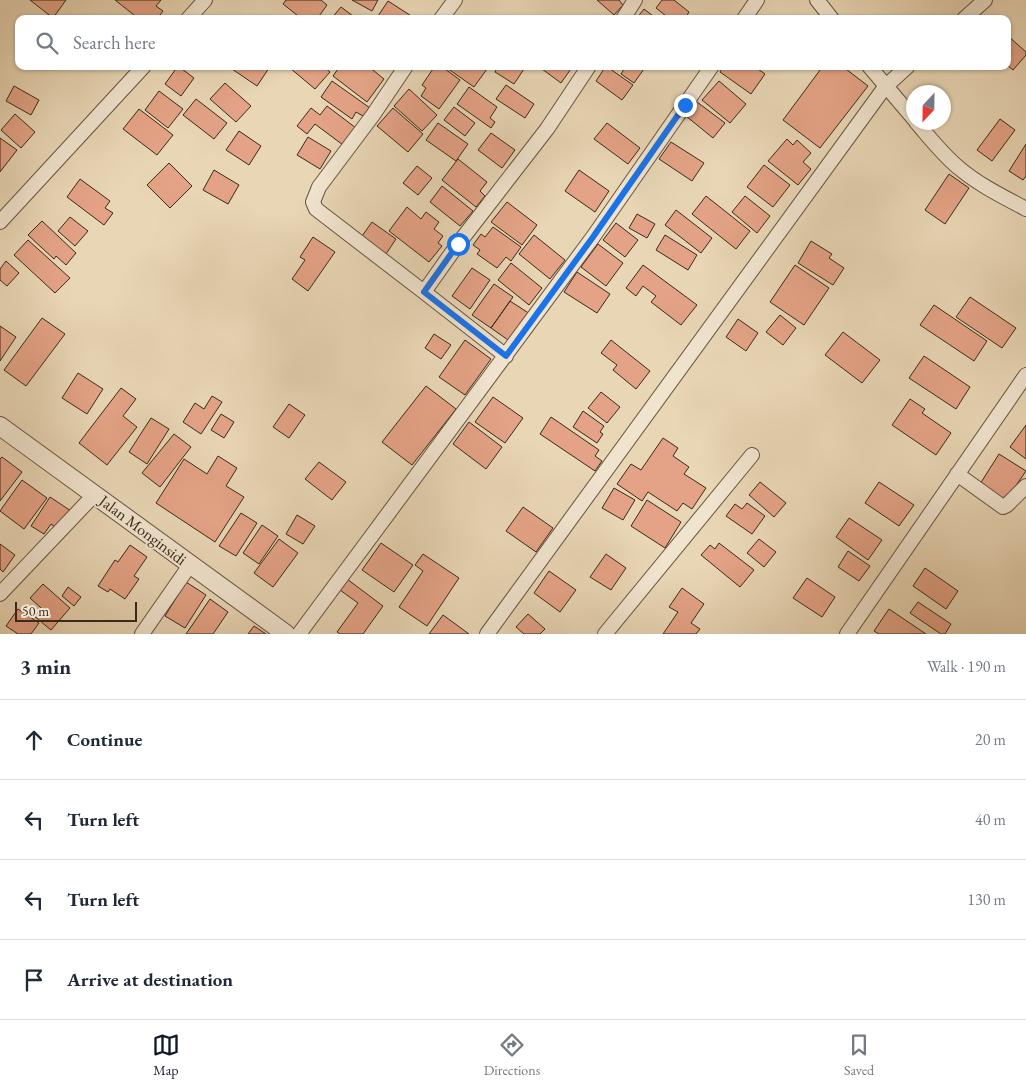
<!DOCTYPE html>
<html lang="en">
<head>
<meta charset="utf-8">
<style>
	:root { --surface:#fff; --page:#f2f2f3; --text:#1f2937; --muted:#747a83; --line:#e0e1e3; --accent:#111827 }
	body { margin:0; font-family:"EB Garamond",serif; background:var(--page); color:var(--text) }
	.compass { position:absolute; left:906px; top:85px; width:45px; height:45px; border-radius:50%; background:var(--surface); box-shadow:0 1px 4px #0004; rotate:202deg }
	.scale { position:absolute; left:15px; bottom:12px; width:122px; box-sizing:border-box; padding-left:5px; border:2px solid #392a1a; border-top:0; font-size:14px; line-height:18px; white-space:nowrap; color:#392a1a; -webkit-text-stroke:4px #f1e4cf; paint-order:stroke }
	.stop { position:absolute; width:15px; height:15px; margin:-11px; border:4px solid #1a73e8; border-radius:50%; background:#fff }
	.stop.end { background:#1a73e8; border-color:#fff; box-shadow:0 1px 5px #0008 }
	.list { margin:0; padding:0; list-style:none }
	h2 { display:flex; justify-content:space-between; align-items:center; height:65px; margin:0; padding:0 20px; font-size:21px }
	h2 small { font-size:16px; font-weight:400; color:var(--muted) }
	.list li { display:grid; grid-template-columns:32px 1fr auto; gap:15px; align-items:center; box-sizing:border-box; height:80px; padding:0 20px; border-top:1px solid var(--line) }
	.list b { display:block; font-size:19px; white-space:nowrap }
	.list em { font-size:16px; font-style:normal; color:var(--muted) }
	.icon { flex:none; width:28px; height:28px; fill:none; stroke:currentColor; stroke-width:2; stroke-linecap:round; stroke-linejoin:round }
	.map { position:relative; flex:none; width:1026px; height:634px; overflow:hidden }
	.search { position:absolute; background:var(--surface); box-shadow:0 1px 4px #0004; left:15px; right:15px; top:15px; height:55px; display:flex; align-items:center; gap:12px; box-sizing:border-box; padding:0 18px; border-radius:10px; color:var(--muted); font-size:19px }
	.sheet { height:385px; background:var(--surface) }
	nav { display:flex; justify-content:space-around; align-items:center; box-sizing:border-box; height:70px; border-top:1px solid var(--line); background:var(--surface); font-size:14px; color:var(--muted) }
	nav a { display:grid; justify-items:center; gap:2px }
	nav .on { color:var(--accent) }
	.map>svg:first-child { display:block }
	.building { fill:#e4a386; stroke:#392a1a }
	.lines { fill:none; stroke-linecap:round; stroke-linejoin:round }
	.minor-casing { stroke:#655541; stroke-width:16 }
	.tertiary-casing { stroke:#655541; stroke-width:20 }
	.minor { stroke:#f1e4cf; stroke-width:14 }
	.tertiary { stroke:#f1e4cf; stroke-width:18 }
	.route { stroke:#1a73e8; stroke-width:6 }
	.labels { text-anchor:middle; dominant-baseline:central; stroke-width:4; stroke-linejoin:round; paint-order:stroke }
	.street-label { font-size:16px; fill:#392a1a; stroke:#f1e4cf }
</style>
</head>
<body>
<div class="map">
<svg width="1026" height="634" viewBox="0 0 1026 634">
	<rect width="100%" height="100%" fill="#e9d6b5"/>
	<filter id="stains"><feTurbulence type="fractalNoise" baseFrequency=".004" numOctaves="4"/><feColorMatrix values="0 0 0 0 .2 0 0 0 0 .09 0 0 0 0 .02 0 0 0 .5 -.17"/></filter>
	<radialGradient id="worn" r=".72"><stop offset=".6" stop-color="#630" stop-opacity="0"/><stop offset="1" stop-color="#630" stop-opacity=".3"/></radialGradient>
	<path class="building" d="M30 0H66L53 18Z
		M115 0H161L156 6 163 11 157 19H139Z
		M286 0H321L327 5 317 19H302L283 4Z
		M352 0H378L372 11Z
		M597 0H619L623 5 614 15Z
		M662 0H674L689 12 685 19H670L656 8Z
		M388 1 416 19H376Z
		M341 7 357 19H331Z
		M644 9 657 19H636Z
		M1007 35 1026 52V55L1013 70 1007 65Z
		M178 66 194 78 181 96 165 84Z
		M234 66H266L269 68 257 86 232 69Z
		M292 66H323L330 72 315 89 290 68Z
		M340 66H368L384 79 367 102 333 76Z
		M435 66H441L460 80 439 109 421 96 426 88 422 85Z
		M444 66H483L487 69 474 87Z
		M498 66H526L514 84 495 72Z
		M538 66H573L561 83Z
		M606 66 633 85 622 100 596 81Z
		M626 66H641L644 69 634 83 621 74Z
		M724 66H760L758 69 765 74 751 94 720 72Z
		M823 66H842L868 86 820 148 783 120Z
		M332 81 370 108 363 116 356 112 352 119 321 97Z
		M719 81 746 104 730 123 702 100Z
		M225 83 251 106 236 122 210 99Z
		M506 85 534 104 525 118 496 99Z
		M14 86 39 100 31 115 6 101Z
		M469 87 497 107 490 118 495 122 491 128 457 104Z
		M409 89 437 115 422 131 394 106Z
		M159 91 183 109 168 128 145 110Z
		M196 99 227 123 214 139 183 115Z
		M697 102 725 123 713 138 686 116Z
		M327 106 356 128 343 145 315 124 307 134 297 126 311 108 320 115Z
		M454 107 475 123 465 136 444 120Z
		M393 108 423 134 408 152 377 126Z
		M139 109 173 135 157 155 123 129Z
		M15 114 35 132 21 148 1 130Z
		M1000 119 1015 130 992 161 977 150Z
		M438 123 468 144 456 161 426 140Z
		M607 123 640 148 628 164 594 139Z
		M239 131 261 146 249 165 226 150Z
		M491 133 515 150 502 168 478 150Z
		M308 137 331 151 320 169 297 155Z
		M0 138 17 150 0 172Z
		M787 139 793 145 797 140 811 153 803 162 811 169 798 185 768 161Z
		M671 142 704 163 692 181 659 159Z
		M1026 144V176L1023 180 1009 171Z
		M458 159 487 182 480 191 485 196 476 207 442 180Z
		M169 163 192 186 170 208 147 185Z
		M764 165 790 185 773 207 747 187Z
		M417 166 432 178 418 195 403 183Z
		M214 170 239 185 228 204 203 190Z
		M579 170 609 191 595 212 565 191Z
		M949 174 969 188 945 224 925 210Z
		M80 179 110 201 105 208 113 213 104 225 67 197Z
		M442 186 473 211 460 226 430 202Z
		M706 196 750 231 736 249 692 214Z
		M745 196 770 216 757 233 732 212Z
		M507 202 537 225 522 245 491 222Z
		M407 207 421 219 426 212 439 222 434 229 443 236 438 243 442 246 429 262 389 231Z
		M676 210 712 238 701 253 665 225Z
		M637 214 655 224 647 238 629 228Z
		M70 217 88 231 75 246 58 231Z
		M42 221 76 253 66 265 56 256 54 259 28 235Z
		M372 222 396 239 386 254 362 236Z
		M616 223 638 240 625 257 603 240Z
		M493 227 521 247 511 261 506 257 497 268 477 254 480 250 473 245 481 234 485 237Z
		M534 235 565 260 550 279 519 254Z
		M665 235 697 255 688 270 656 250Z
		M313 237 335 252 308 291 292 279 305 260 300 257Z
		M28 240 70 278 55 293 14 255Z
		M811 241 832 254 829 258 844 268 833 285 798 263Z
		M598 244 623 263 606 286 581 267Z
		M6 261 19 273 7 286 0 280V269Z
		M511 263 542 288 529 305 498 280Z
		M643 265 697 305 681 325 651 302 656 296 643 286 636 296 626 288Z
		M795 265 829 288 804 325 770 302Z
		M472 268 490 280 470 309 452 296Z
		M577 272 610 294 597 313 564 292Z
		M494 284 513 297 491 328 472 315Z
		M970 297 1016 328 1002 348 956 317Z
		M510 301 530 314 511 342 491 328Z
		M934 305 987 341 974 361 920 325Z
		M780 315 796 328 783 345 766 332Z
		M42 318 65 334 26 386 4 370Z
		M738 319 758 333 746 351 726 337Z
		M0 326 16 337 0 361Z
		M843 332 880 360 862 383 825 355Z
		M434 334 451 345 441 359 425 348Z
		M465 340 491 359 465 395 439 377Z
		M611 340 650 371 636 389 613 370 617 365 601 353Z
		M924 356 970 387 956 409 909 378Z
		M78 373 103 389 87 414 62 398Z
		M426 386 456 409 412 465 382 442Z
		M121 388 136 399 123 416 137 427 107 465 79 443Z
		M601 392 620 407 607 423 588 408Z
		M212 396 222 402 201 434 183 422 195 403 204 409Z
		M493 397 523 418 505 443 475 422Z
		M910 399 925 409 922 413 951 433 936 455 892 425Z
		M289 404 305 415 289 438 273 427Z
		M583 411 604 426 600 432 603 434 597 443 573 427Z
		M221 414 234 422 224 438 211 430Z
		M551 417 599 450 595 456 602 461 595 471 540 434Z
		M151 418 169 429 147 464 129 452Z
		M469 422 502 447 486 469 453 444Z
		M1026 425V459L1010 447Z
		M174 434 191 447 160 487 142 473Z
		M663 438 678 448 673 456 689 467 684 474 706 488 692 509 683 503 677 511 648 492 642 501 617 484 631 464 641 470Z
		M999 454 1026 471 1006 500 980 484Z
		M218 456 237 468 226 486 244 497 215 542 156 503 184 459 207 474Z
		M2 457 22 472 0 501V459Z
		M319 462 346 482 332 500 305 479Z
		M22 480 47 498 24 529 0 511Z
		M760 482 786 503 774 517 749 495Z
		M879 482 914 505 899 526 865 503Z
		M614 488 635 500 623 520 602 508Z
		M50 497 71 511 59 530 51 524 44 534 31 526Z
		M647 500 681 522 665 548 631 526Z
		M747 503 765 516 752 534 726 516 735 504 742 509Z
		M523 507 553 528 536 552 506 531Z
		M241 513 257 523 236 556 219 546Z
		M297 515 315 526 303 544 286 534Z
		M849 518 882 540 868 560 836 537Z
		M262 525 278 536 259 564 243 553Z
		M279 539 298 553 273 587 254 573Z
		M759 539 776 552 764 567 747 553Z
		M381 543 413 565 394 592 362 570Z
		M719 543 754 570 740 587 701 555 710 545 715 549Z
		M0 544 15 555 3 572 0 569Z
		M130 545 147 557 134 576 139 579 125 599 110 589 108 592 98 586 115 560 118 562Z
		M848 551 870 566 859 581 838 567Z
		M423 554 459 578 427 626 399 607 423 571 415 565Z
		M606 554 626 568 611 590 590 577Z
		M925 568 958 591 946 609 913 586Z
		M549 571 576 590 560 612 534 593Z
		M807 578 835 597 822 617 793 598Z
		M347 579 383 606 363 634H340L337 632 358 603 340 590Z
		M186 582 206 595 185 628 165 616Z
		M43 584 70 608 51 630 34 616 41 608 30 598Z
		M68 587 81 597 74 606 62 596Z
		M682 588 704 604 691 623 700 629 696 634H663L678 612 669 607Z
		M210 599 228 612 213 634H186Z
		M918 602 951 624 945 634H941L910 613Z
		M18 609 39 623 31 634H18L6 626Z
		M889 609 926 634H879L874 631Z
		M528 614 545 629 540 634H524L516 627Z
		M443 615 469 634H429Z
		M254 626 266 634H248Z"/>
	<g class="lines">
		<defs>
			<path id="minor" d="M817 0 832 19
				M188 19 205 0
				M441 19 455 0
				M623 19 635 0
				M744 19 757 0
				M964 19 985 0
				M406 66 373 115 319 187 313 202 316 209 424 292
				M869 66 914 119
				M916 122C930 138 943 155 959 168 979 185 1004 197 1026 209
				M0 222 144 66
				M506 356 424 292 458 244 547 129 589 66
				M957 474 1003 507 1007 505 1026 486
				M0 594 95 494
				M142 634 190 565
				M299 634 593 237 712 66
				M487 634 885 87 908 66
				M605 634 752 455
				M847 634 1026 375"/>
			<path id="tertiary" d="M0 426 286 634"/>
		</defs>
		<use href="#minor" class="minor-casing"/>
		<use href="#tertiary" class="tertiary-casing"/>
		<use href="#minor" class="minor"/>
		<use href="#tertiary" class="tertiary"/>
	</g>
	<g class="lines">
		<path class="route" d="M458 244 424 292 506 356 593 237 685 105"/>
	</g>
	<g class="labels">
		<g class="street-label">
			<text transform="translate(143 530) rotate(37)">Jalan Monginsidi</text>
		</g>
	</g>
	<rect width="100%" height="100%" filter="url(#stains)"/>
	<rect width="100%" height="100%" fill="url(#worn)"/>
</svg>
<svg class="compass" viewBox="-18 -18 36 36"><path d="M0-13l5 13h-10z" fill="#e53935"/><path d="M0 13l5-13h-10z" fill="#747a83"/></svg>
<div class="scale">50 m</div>
<div class="stop" style="left:458px;top:244px"></div>
<div class="stop end" style="left:685px;top:105px"></div>
<div class="search"><svg class="icon" aria-label="search" viewBox="0 0 24 24"><circle cx="10" cy="10" r="6"/><path d="M15 15l6 6"/></svg>Search here</div>
</div>
<section class="sheet">
<h2>3 min<small>Walk · 190 m</small></h2>
<ul class="list">
<li><svg class="icon" aria-label="ahead" viewBox="0 0 24 24"><path d="M12 20V5M6 11l6-6 6 6"/></svg><div><b>Continue</b></div><em>20 m</em></li>
<li><svg class="icon" aria-label="left" viewBox="0 0 24 24"><path d="M17 20v-9H6M10 6l-5 5 5 5"/></svg><div><b>Turn left</b></div><em>40 m</em></li>
<li><svg class="icon" aria-label="left" viewBox="0 0 24 24"><path d="M17 20v-9H6M10 6l-5 5 5 5"/></svg><div><b>Turn left</b></div><em>130 m</em></li>
<li><svg class="icon" aria-label="arrive" viewBox="0 0 24 24"><path d="M6 21V4h12l-3 4 3 4H6"/></svg><div><b>Arrive at destination</b></div></li>
</ul>
</section>
<nav>
<a class="on"><svg class="icon" aria-label="map" viewBox="0 0 24 24"><path d="M3 6l6-2 6 2 6-2v14l-6 2-6-2-6 2zM9 4v14M15 6v14"/></svg>Map</a>
<a><svg class="icon" aria-label="directions" viewBox="0 0 24 24"><path d="M12 3l9 9-9 9-9-9zM9 14v-3h6M13 9l2 2-2 2"/></svg>Directions</a>
<a><svg class="icon" aria-label="saved" viewBox="0 0 24 24"><path d="M7 4h10v16l-5-4-5 4z"/></svg>Saved</a>
</nav>
</body>
</html>
